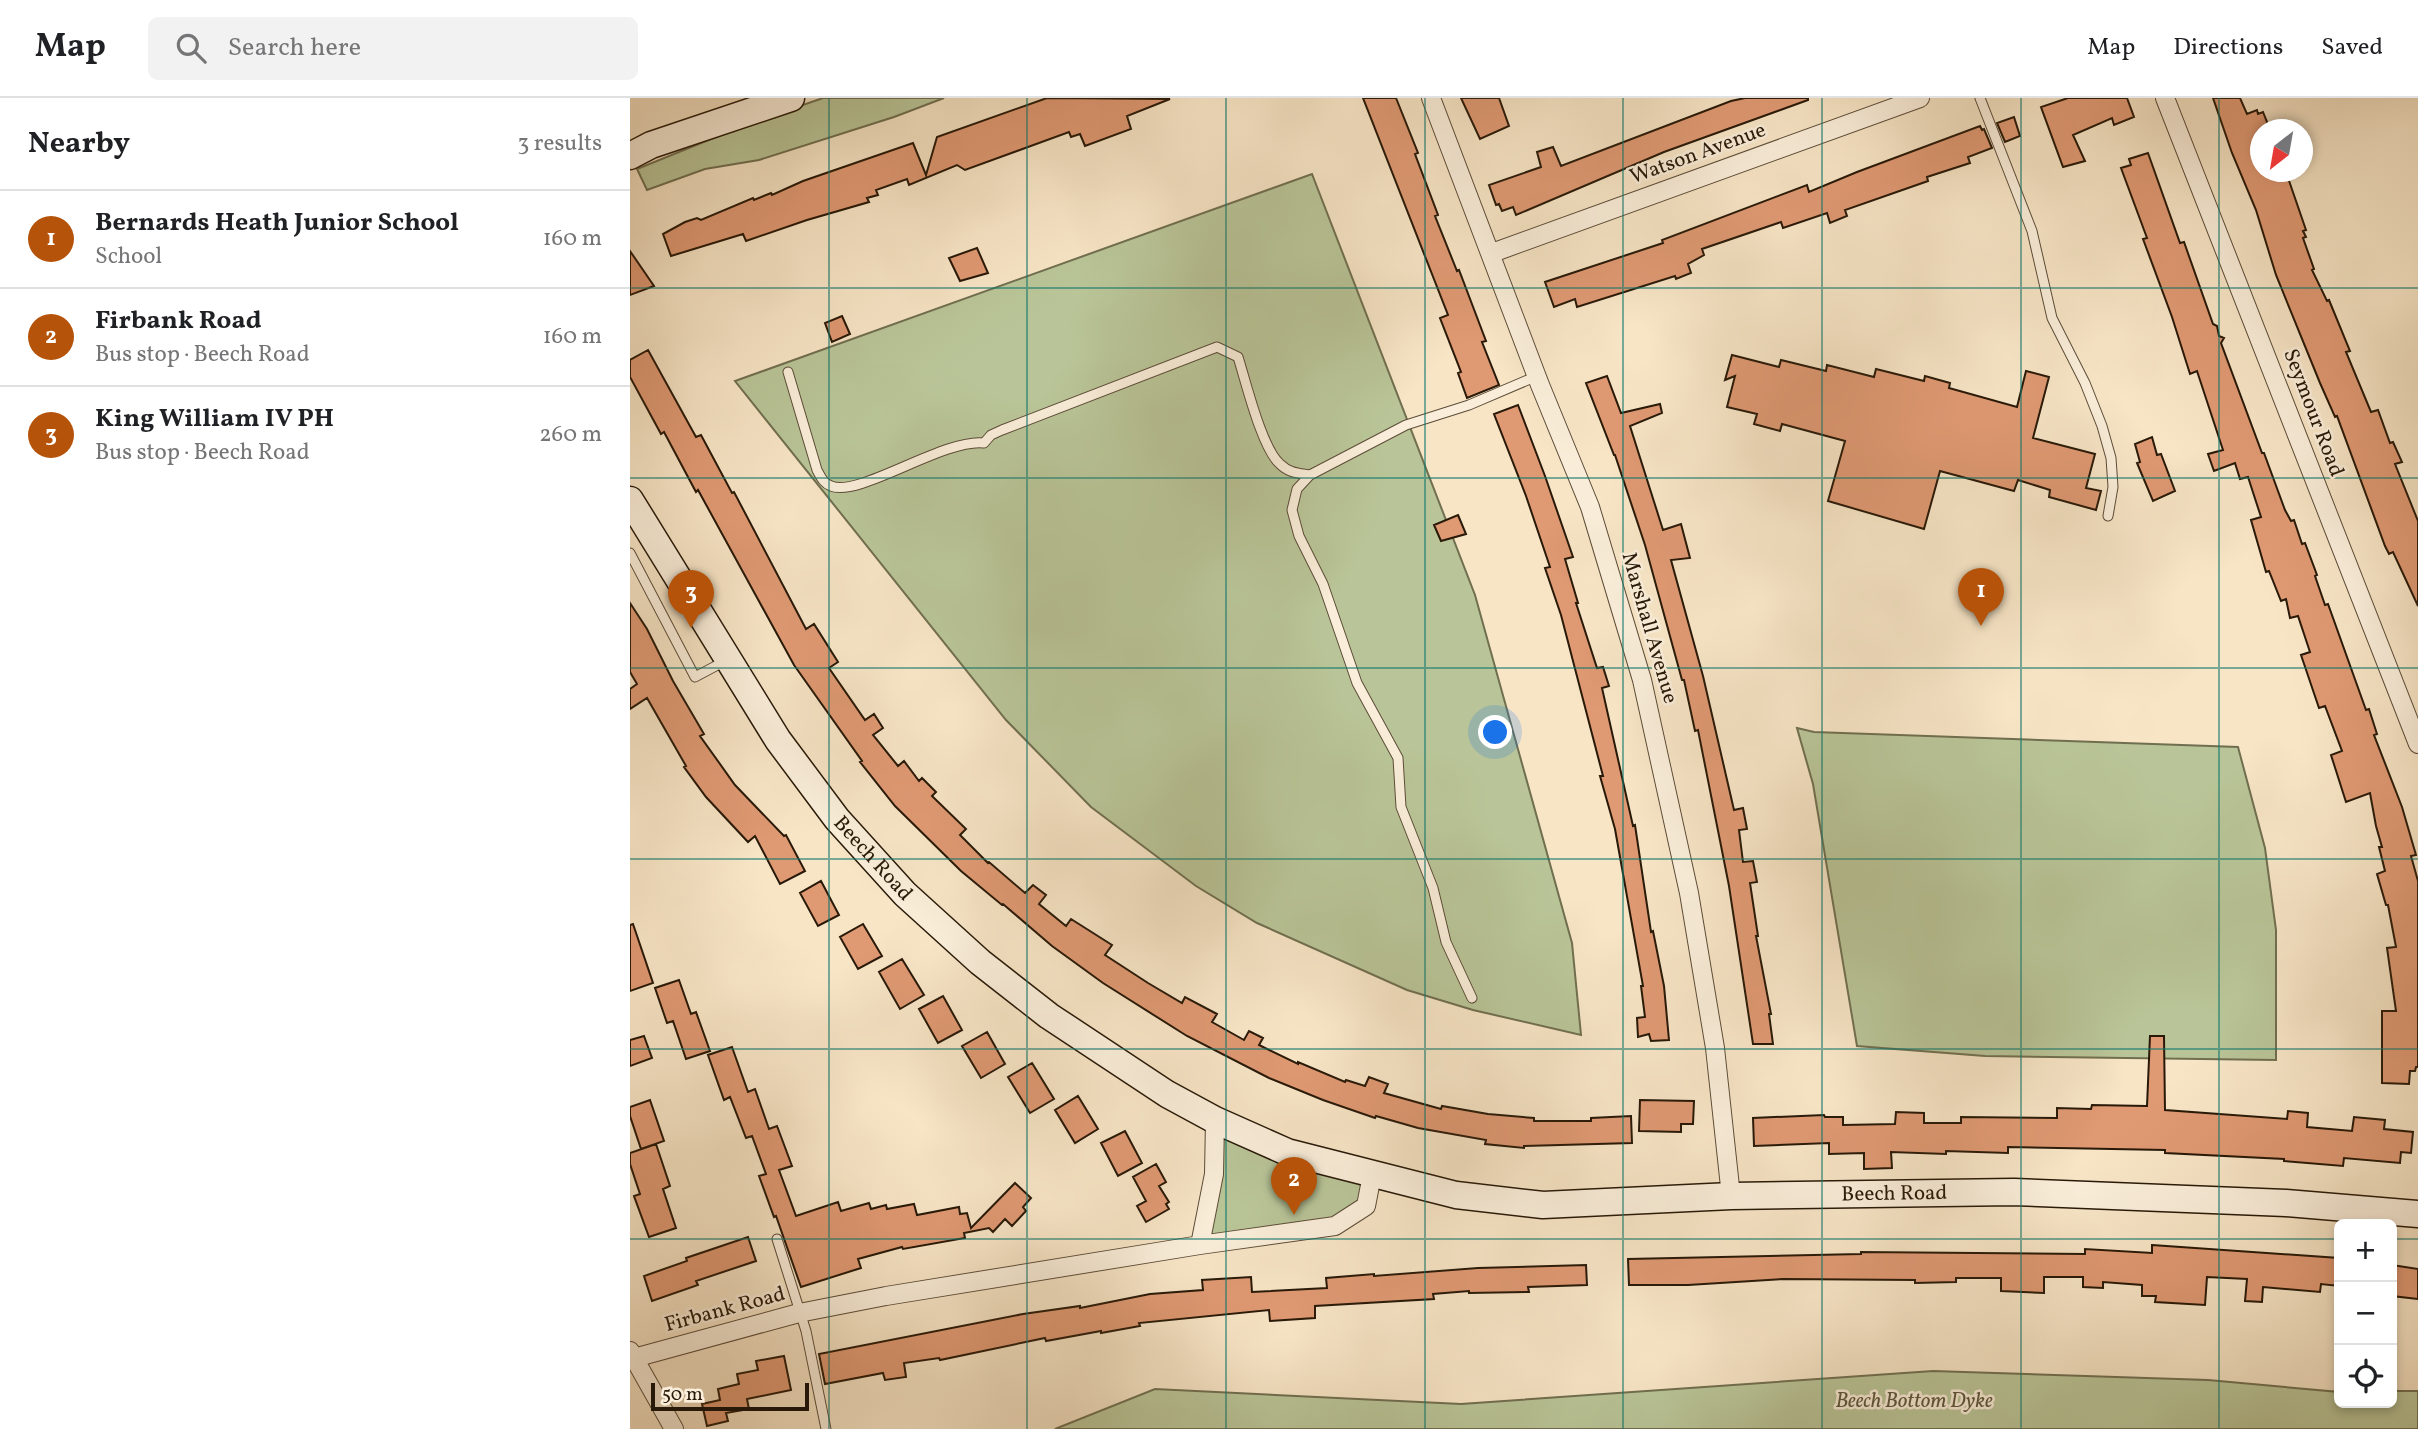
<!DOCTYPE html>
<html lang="en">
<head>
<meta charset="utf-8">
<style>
	:root { --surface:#fff; --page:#f2f2f2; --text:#202124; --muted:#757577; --line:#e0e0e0; --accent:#b45309 }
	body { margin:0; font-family:Vollkorn,serif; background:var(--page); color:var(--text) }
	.controls { position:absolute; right:21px; bottom:21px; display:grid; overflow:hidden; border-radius:10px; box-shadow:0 4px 10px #0003 }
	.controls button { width:63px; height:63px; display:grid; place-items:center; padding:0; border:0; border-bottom:2px solid var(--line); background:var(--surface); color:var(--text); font:35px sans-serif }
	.compass { position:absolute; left:1620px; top:21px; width:63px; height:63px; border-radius:50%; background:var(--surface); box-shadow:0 4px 10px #0003; rotate:211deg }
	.scale { position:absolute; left:21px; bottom:18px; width:158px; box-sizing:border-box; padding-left:7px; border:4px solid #281908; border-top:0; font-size:19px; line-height:24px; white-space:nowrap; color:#281908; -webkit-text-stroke:5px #faeeda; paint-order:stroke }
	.you { position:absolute; left:866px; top:635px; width:24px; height:24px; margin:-18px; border:5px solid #fff; border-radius:50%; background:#1a73e8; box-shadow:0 0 0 10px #1a73e833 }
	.badge { display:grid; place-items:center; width:46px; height:46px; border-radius:50%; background:var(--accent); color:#fff; font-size:23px; font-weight:700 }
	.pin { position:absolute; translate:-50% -58px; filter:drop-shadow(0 2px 4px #0008) }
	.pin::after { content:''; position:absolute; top:37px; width:24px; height:21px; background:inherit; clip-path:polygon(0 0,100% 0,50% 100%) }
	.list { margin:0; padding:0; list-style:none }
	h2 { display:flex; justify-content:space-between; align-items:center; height:91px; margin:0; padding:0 28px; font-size:30px }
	h2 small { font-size:23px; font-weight:400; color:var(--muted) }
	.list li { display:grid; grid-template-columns:46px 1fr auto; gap:21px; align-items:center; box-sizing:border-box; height:98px; padding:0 28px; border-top:2px solid var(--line) }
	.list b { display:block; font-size:26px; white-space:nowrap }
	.list p { margin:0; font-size:23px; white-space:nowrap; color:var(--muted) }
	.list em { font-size:23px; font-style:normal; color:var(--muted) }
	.icon { flex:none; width:38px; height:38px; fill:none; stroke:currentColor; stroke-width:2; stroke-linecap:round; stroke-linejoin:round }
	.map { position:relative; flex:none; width:1788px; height:1331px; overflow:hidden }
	header { display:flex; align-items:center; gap:42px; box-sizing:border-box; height:98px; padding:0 35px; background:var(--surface); border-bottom:2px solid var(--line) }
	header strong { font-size:33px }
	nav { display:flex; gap:38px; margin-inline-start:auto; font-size:24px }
	.search { width:490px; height:63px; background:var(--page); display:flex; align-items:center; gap:18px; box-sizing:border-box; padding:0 24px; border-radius:10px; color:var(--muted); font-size:26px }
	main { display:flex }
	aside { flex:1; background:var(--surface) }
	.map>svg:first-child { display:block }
	.green { fill:#b9c598; stroke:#706f50; stroke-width:2 }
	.building { fill:#df9973; stroke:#281908; stroke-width:2 }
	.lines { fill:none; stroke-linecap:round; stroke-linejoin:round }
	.lane-casing { stroke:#5c4c38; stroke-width:11 }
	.street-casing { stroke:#5c4c38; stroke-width:20 }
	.secondary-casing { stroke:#281908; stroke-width:29 }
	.lane { stroke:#faeeda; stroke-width:9 }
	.street { stroke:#faeeda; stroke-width:18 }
	.secondary { stroke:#faeeda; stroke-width:26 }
	.grid { fill:none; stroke:#0f766e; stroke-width:2; stroke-opacity:0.55 }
	.labels { text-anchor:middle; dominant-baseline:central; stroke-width:5; stroke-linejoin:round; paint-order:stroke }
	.street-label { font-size:21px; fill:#281908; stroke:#faeeda }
	.park-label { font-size:21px; font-style:italic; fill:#5b553a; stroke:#faeeda }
</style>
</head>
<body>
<header>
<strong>Map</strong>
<div class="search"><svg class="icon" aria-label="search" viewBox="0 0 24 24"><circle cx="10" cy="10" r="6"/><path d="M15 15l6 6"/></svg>Search here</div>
<nav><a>Map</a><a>Directions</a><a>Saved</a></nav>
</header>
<main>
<aside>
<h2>Nearby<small>3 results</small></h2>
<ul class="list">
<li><span class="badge">1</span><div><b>Bernards Heath Junior School</b><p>School</p></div><em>160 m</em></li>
<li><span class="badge">2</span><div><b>Firbank Road</b><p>Bus stop · Beech Road</p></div><em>160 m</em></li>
<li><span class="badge">3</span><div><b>King William IV PH</b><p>Bus stop · Beech Road</p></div><em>260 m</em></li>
</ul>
</aside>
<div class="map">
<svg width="1788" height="1331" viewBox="0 0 1788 1331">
	<rect width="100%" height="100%" fill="#f7e5c6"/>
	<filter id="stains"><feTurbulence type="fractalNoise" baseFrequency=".00286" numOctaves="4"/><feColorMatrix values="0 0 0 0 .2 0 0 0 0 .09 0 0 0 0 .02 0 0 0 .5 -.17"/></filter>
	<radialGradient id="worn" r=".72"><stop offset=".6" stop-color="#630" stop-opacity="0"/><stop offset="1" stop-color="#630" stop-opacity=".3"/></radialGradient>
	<path class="green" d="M193 0H314L264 19 129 62 75 71 17 92 7 71 118 26Z
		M682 76 845 497 942 845 951 937 843 912 777 892 627 825 566 788 461 709 376 622 105 283Z
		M1167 630 1184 634 1608 649 1635 750 1646 832V962L1355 958 1227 948 1183 686Z
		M585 1022 742 1077 736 1108 705 1128 570 1147Z
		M1303 1273 1578 1282 1709 1294V1305H1762V1293H1788V1331H425L525 1291 831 1306Z"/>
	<path class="building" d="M417 0 540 1 497 18 501 31 455 48 450 36 441 39 439 34 335 72 327 67 279 87 277 81 246 92 248 97 237 100 239 104 177 122 116 143 113 136 41 158 33 136 55 124 67 120 71 122 123 100 124 102 141 95 142 97 173 83 283 45 296 77 307 39Z
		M733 0H766L788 55 785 56 808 117 805 118 827 173 829 172 856 243 852 244 869 287 837 300 828 275 831 274 810 220 818 217Z
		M831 0H869L879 28 850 41Z
		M1115 0H1178V2L1034 54 886 117 883 109 872 113 869 106 866 107 859 87 911 69 907 54 923 49 931 68 1101 3Z
		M1438 0H1497L1504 19 1484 27 1482 20 1443 37 1455 63 1433 69 1411 9Z
		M1583 0H1610L1617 16 1627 12 1628 16 1633 14 1639 29 1630 32V74H1656L1676 132 1673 133 1676 139 1673 140 1684 171 1682 172 1697 203 1699 202 1720 253 1716 254 1741 314 1748 312 1760 345 1763 344 1772 364 1765 366 1788 423V508L1763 454 1759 456 1755 448 1707 318 1705 319 1690 285 1646 177 1626 112 1602 55Z
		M1384 19 1390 38 1375 44 1367 25Z
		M1350 28 1352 32 1354 31 1362 50 1338 59 1340 65 1297 79 1298 83 1215 112 1217 118 1200 125 1197 115 1153 130 1151 124 1072 151 1074 157 1058 166 1061 175 1046 181 1045 178 947 209 945 201 924 209 915 184 1033 145 1032 142 1177 87 1179 94 1227 74Z
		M1518 55 1550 145 1554 144 1583 226 1587 228 1589 238 1594 240 1591 245 1632 355H1634L1655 412 1661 423 1664 422 1672 446 1675 445 1687 477 1685 478 1695 507 1698 506 1736 612 1739 611 1747 636 1744 637 1772 709 1786 757 1781 758 1788 783V969H1786L1785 973H1780L1779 986 1752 985V913H1766L1757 850 1766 849 1758 807H1756L1747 776 1755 773 1749 749H1752L1746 728 1740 695 1716 704 1701 657 1712 653 1695 608 1689 610 1671 557 1680 554 1668 518 1660 520 1656 501 1651 503 1639 473 1636 474 1621 422 1631 419 1618 379 1610 381 1605 365 1584 373 1578 356 1593 352 1567 273 1560 276 1542 219 1513 141 1517 140 1491 70 1501 67 1499 61Z
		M347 150 358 175 330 183 319 160Z
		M0 153 24 188 0 197Z
		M212 218 220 236 202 244 195 225Z
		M18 252 66 339 71 337 102 395 104 394 176 531 184 526 208 564 199 570 235 622 244 616 253 630 243 637 268 668 274 663 289 683 292 680 306 694 302 698 336 731 330 737 358 765 359 764 395 795 403 787 416 797 409 806 436 828 441 821 482 847 475 857 518 885 552 905 555 899 587 916 582 924 614 942 619 933 633 940 629 947 668 966V964L715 984 716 982 735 988 739 979 758 986 754 995 811 1011 812 1008 858 1016 904 1020V1023H961V1020L1001 1018 1002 1045 894 1048V1050L855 1046 856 1042 788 1030 746 1018 745 1020 693 1002 639 980 557 938 473 885 422 848 373 806 372 807 331 773 265 708 230 664 232 663 164 567 68 392 66 394 34 334 31 336 0 279V262Z
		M1102 257 1149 269 1151 262 1196 273 1197 267 1244 279 1246 271 1294 283 1295 278 1320 285 1319 290 1387 309 1396 273 1419 279 1403 340 1465 356 1456 390 1471 393 1466 412 1419 399 1420 392 1388 382 1384 393 1310 373 1294 431 1198 403 1215 343 1152 326 1150 333 1124 326 1127 316 1097 309 1105 278 1095 282Z
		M977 278 991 315 1030 306 1032 315 1000 328 1033 432 1051 426 1060 460 1041 462 1073 578 1104 712 1113 710 1117 731 1109 732 1113 764 1123 763 1127 784 1120 785 1128 838H1126L1141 916H1139L1143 946H1123L1099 788 1068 632 1065 633 1054 582H1052L1015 447 985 357H984L956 285Z
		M888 307 915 378 943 459 935 461 948 505H946L967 570 973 569 979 588 972 590 1003 728 1005 727 1021 834 1023 833 1034 888 1039 942 1021 943 1019 936 1008 939 1007 920 1015 919 1011 888H1013L985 731 970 678H973L931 517 915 470 920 469 896 398 864 316Z
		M1522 339 1527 357 1531 356 1545 393 1523 403 1507 365 1510 364 1505 346Z
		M828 417 836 436 811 443 804 427Z
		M0 505 17 531 43 583 74 636 70 638 105 687 154 738 156 737 175 773 150 786 125 738 118 744 76 699 54 669 56 668 17 600 0 611V591L7 586 0 574Z
		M191 783 209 817 188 828 170 795Z
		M3 826 23 885 0 893V827Z
		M233 826 252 858 228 871 210 839Z
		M272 861 294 897 270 911 249 874Z
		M49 882 61 916 66 914 80 953 56 961 43 923 37 925 25 890Z
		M313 898 332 932 308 945 289 911Z
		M357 934 375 966 351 980 332 948Z
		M14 938 22 960 0 968V942Z
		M1520 938H1534L1535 1012 1657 1021 1658 1013 1678 1015 1677 1029 1722 1033 1724 1019 1755 1022 1754 1031 1783 1034 1781 1055 1771 1054 1770 1065 1714 1060 1713 1068 1654 1063V1061L1535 1055V1052L1378 1049V1055L1316 1053V1056L1261 1054 1262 1070 1234 1071V1055L1199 1056V1045L1124 1048 1123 1020 1194 1017 1195 1019H1213V1027L1265 1026 1266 1014 1294 1015V1025H1331V1019L1427 1020V1010L1461 1011 1462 1007 1517 1008Z
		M102 949 118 994 125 991 139 1031 147 1028 162 1068 149 1072 166 1118 208 1104 211 1113 239 1105 241 1111 256 1107 257 1111 284 1106 287 1117 329 1109 330 1116 337 1115 341 1130 385 1085 401 1100 393 1109 396 1113 382 1128 375 1121 363 1134 359 1130 334 1135 335 1140 273 1151 272 1149 228 1161 231 1170 171 1189 146 1118 144 1119 129 1078 136 1076 122 1038 116 1040 100 999 94 1002 78 957Z
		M402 965 424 1001 400 1015 378 979Z
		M448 998 468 1031 445 1045 425 1012Z
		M20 1002 34 1043 11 1051 0 1018V1009Z
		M1010 1002 1064 1003 1063 1026H1051V1034L1009 1033Z
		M495 1033 512 1065 488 1078 471 1045Z
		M26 1046 40 1088 33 1091 46 1130 19 1139 4 1098 10 1096 0 1066V1055Z
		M526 1066 536 1084 529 1088 539 1104 536 1106 539 1111 516 1124 507 1108 516 1103 503 1079Z
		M118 1139 126 1163 66 1183 68 1187 22 1203 14 1178 57 1163 56 1160Z
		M1522 1147 1709 1160V1188L1691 1186 1690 1194 1633 1189 1632 1204 1615 1203 1617 1181 1577 1179 1575 1207 1525 1204 1526 1198H1512V1187L1473 1184V1190L1453 1189V1179H1414V1195L1371 1193V1180H1326V1184L1285 1185V1182L1153 1181 1058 1187H999L998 1161 1231 1156V1154L1455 1156V1151L1522 1155Z
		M956 1167 957 1187 898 1189 899 1194 839 1195V1193L803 1196 804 1201 685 1208V1220L640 1223 639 1212 509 1225 510 1228 471 1235V1233L416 1243 415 1240 310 1262 309 1260 274 1265 276 1279 255 1282 253 1275 195 1286 189 1256 393 1216 450 1208V1210L520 1196 573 1192 572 1182 621 1179 622 1194 697 1190 696 1180 744 1176V1178L848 1170Z
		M1762 1167 1788 1171V1201L1762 1198Z
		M154 1258 161 1292 117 1301 119 1311 96 1315 98 1323 77 1328 72 1306 90 1302 88 1291 109 1286 107 1276 128 1272 126 1263Z"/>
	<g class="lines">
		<defs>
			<path id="lane" d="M1350 0 1402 133 1422 220 1455 285 1472 328 1481 360 1483 389 1478 418
				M158 274 187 372C191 379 193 385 201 388 229 400 314 340 354 345L361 337 372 332 587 249 608 259C616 284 632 351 650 366 659 375 668 375 680 377L667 391 662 412 669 438 693 486 727 585 768 660 771 709 803 790 816 844 842 900
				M680 377 776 327 839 307 907 278
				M0 455 65 579 95 563
				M147 1141 176 1233 196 1331"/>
			<path id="street" d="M801 0 910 287 960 409 1012 582 1059 795 1085 950 1101 1098
				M1535 0 1788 646
				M862 155 1290 0
				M570 1147 584 1076 585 1022
				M0 1253 44 1331
				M4 1260 169 1215 256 1198 570 1147 705 1128 736 1108 742 1077"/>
			<g id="secondary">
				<path d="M0 58 21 47 161 0"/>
				<path id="s1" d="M0 402 148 642 207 721 275 796 350 864 419 918 537 996 585 1022 657 1054 826 1097 913 1107 1101 1098 1384 1094 1656 1105 1788 1116"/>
			</g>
		</defs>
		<use href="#lane" class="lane-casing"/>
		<use href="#street" class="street-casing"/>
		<use href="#secondary" class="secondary-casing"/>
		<use href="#lane" class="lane"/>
		<use href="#street" class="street"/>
		<use href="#secondary" class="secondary"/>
	</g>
	<path class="grid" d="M199 0V1331M397 0V1331M596 0V1331M795 0V1331M993 0V1331M1192 0V1331M1391 0V1331M1589 0V1331M0 190H1788M0 380H1788M0 570H1788M0 761H1788M0 951H1788M0 1141H1709M1762 1141H1788"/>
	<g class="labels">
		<g class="street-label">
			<text transform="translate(1068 56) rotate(-20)">Watson Avenue</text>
			<text transform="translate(1683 315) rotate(69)">Seymour Road</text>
			<text transform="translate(1019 530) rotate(74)">Marshall Avenue</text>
			<text stroke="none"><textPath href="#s1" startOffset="434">Beech Road</textPath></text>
			<text stroke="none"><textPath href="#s1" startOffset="1559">Beech Road</textPath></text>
			<text transform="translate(95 1212) rotate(-15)">Firbank Road</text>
		</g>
		<g class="park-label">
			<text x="1284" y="1303">Beech Bottom Dyke</text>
		</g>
	</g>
	<rect width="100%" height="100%" filter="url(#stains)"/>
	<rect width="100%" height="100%" fill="url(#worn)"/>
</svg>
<div class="controls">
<button>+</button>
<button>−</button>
<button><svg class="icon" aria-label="locate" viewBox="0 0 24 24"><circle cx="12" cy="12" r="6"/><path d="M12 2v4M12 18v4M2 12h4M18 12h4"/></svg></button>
</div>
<svg class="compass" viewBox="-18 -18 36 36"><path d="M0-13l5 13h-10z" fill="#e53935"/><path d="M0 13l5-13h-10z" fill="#757577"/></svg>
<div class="scale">50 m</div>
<div class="you"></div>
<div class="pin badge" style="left:1351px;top:528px">1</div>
<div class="pin badge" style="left:664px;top:1117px">2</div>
<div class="pin badge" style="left:61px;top:530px">3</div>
</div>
</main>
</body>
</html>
